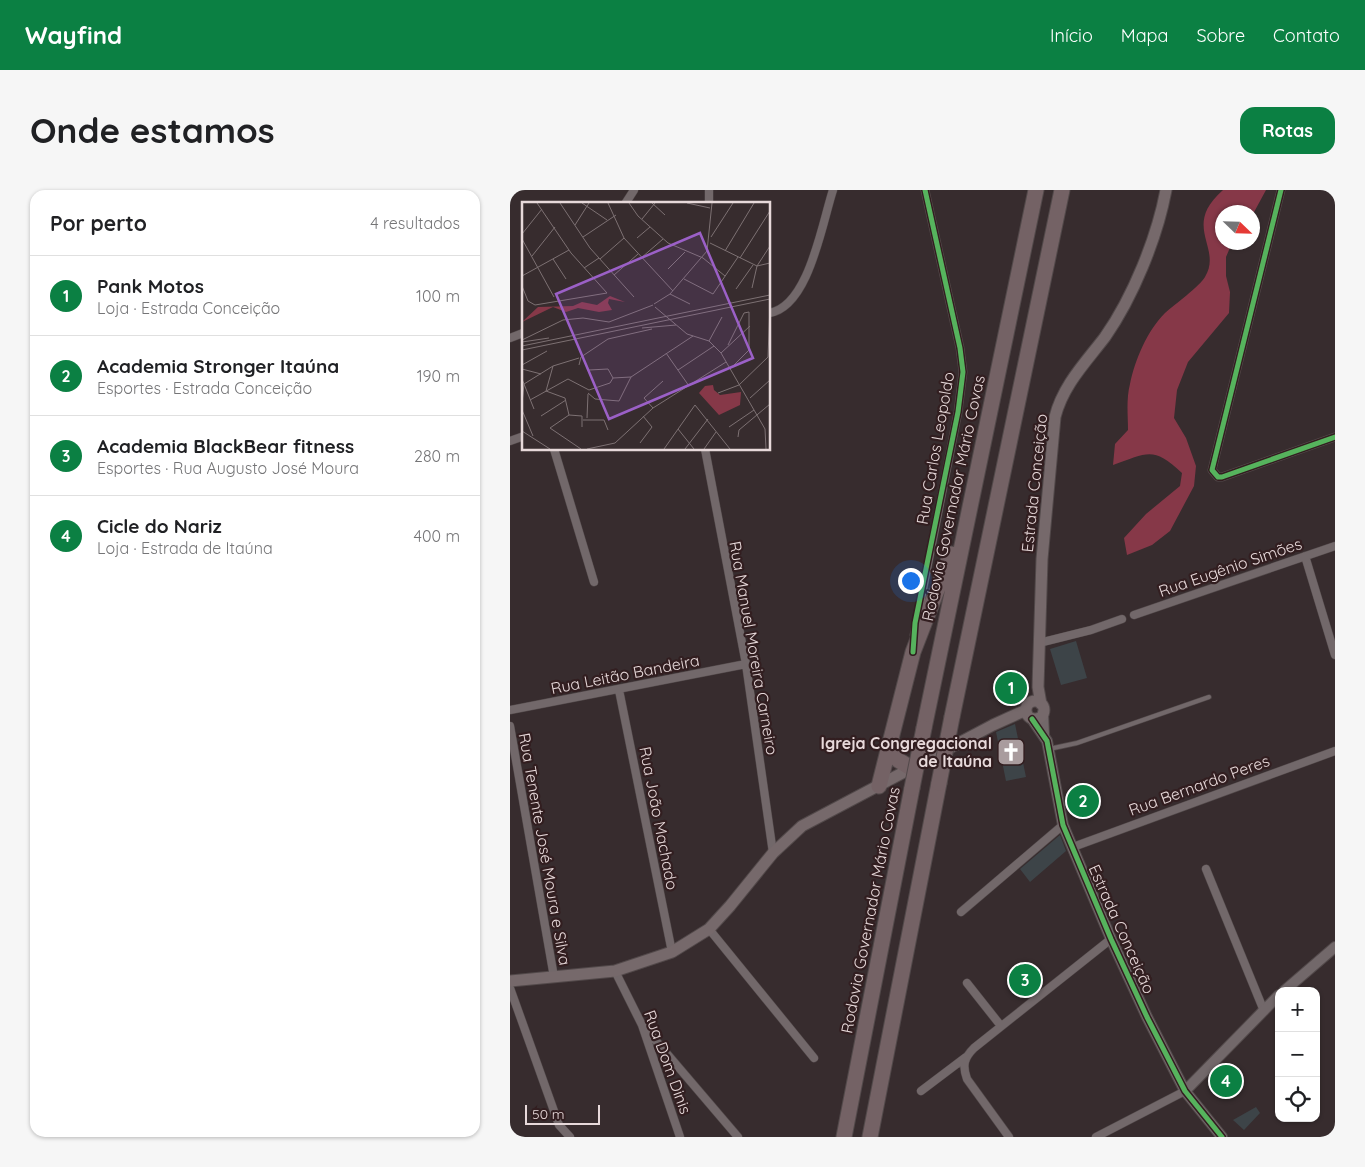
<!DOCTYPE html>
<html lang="pt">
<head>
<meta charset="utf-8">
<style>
	:root { --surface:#fff; --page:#f6f6f6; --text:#202124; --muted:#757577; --line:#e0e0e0; --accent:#0b8043 }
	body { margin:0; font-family:Quicksand,sans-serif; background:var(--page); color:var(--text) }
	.controls { position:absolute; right:15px; bottom:15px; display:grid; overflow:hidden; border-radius:10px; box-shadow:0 1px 4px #0004 }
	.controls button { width:45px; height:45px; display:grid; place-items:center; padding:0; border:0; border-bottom:1px solid var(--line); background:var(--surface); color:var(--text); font:25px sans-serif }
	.compass { position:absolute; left:705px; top:15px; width:45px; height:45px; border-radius:50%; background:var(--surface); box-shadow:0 1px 4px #0004; rotate:113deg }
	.scale { position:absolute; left:15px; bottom:12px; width:75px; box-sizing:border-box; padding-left:5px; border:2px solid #e7d9da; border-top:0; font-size:14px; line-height:18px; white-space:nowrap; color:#e7d9da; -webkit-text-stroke:4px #321e20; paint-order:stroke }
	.you { position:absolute; left:400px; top:390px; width:18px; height:18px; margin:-12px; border:4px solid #fff; border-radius:50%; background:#1a73e8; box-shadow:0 0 0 8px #1a73e833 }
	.badge { display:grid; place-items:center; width:32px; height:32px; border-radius:50%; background:var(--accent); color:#fff; font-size:16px; font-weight:700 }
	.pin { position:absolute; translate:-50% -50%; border:2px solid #fff; box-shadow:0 1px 5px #0006 }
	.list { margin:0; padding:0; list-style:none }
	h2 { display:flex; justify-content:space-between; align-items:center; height:65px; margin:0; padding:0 20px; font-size:21px }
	h2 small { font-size:16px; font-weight:400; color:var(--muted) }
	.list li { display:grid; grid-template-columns:32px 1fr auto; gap:15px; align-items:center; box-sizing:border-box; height:80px; padding:0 20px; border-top:1px solid var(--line) }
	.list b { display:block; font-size:19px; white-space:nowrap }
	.list p { margin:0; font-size:16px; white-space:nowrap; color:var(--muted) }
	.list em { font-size:16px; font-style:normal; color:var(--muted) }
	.icon { flex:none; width:28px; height:28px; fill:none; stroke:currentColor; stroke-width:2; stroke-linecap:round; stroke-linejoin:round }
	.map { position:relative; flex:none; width:825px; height:947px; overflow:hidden; border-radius:15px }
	header { display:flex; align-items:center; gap:30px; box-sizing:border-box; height:70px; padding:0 25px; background:var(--accent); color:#fff }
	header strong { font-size:24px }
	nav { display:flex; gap:28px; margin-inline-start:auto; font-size:18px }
	.intro { display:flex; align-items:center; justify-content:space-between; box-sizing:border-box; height:120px; padding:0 30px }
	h1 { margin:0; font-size:35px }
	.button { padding:12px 22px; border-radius:15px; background:var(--accent); color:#fff; font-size:18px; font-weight:700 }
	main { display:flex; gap:30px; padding:0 30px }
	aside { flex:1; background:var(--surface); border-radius:15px; box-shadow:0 1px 4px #0004 }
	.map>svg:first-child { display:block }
	.forest { fill:#863848 }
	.building { fill:#3d4448 }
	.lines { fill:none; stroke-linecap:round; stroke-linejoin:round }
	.service-casing { stroke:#52494a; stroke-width:5.5 }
	.minor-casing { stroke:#52494a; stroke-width:9 }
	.tertiary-casing { stroke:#52494a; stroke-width:12 }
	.secondary-casing { stroke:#52494a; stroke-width:13 }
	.motorway-casing { stroke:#52494a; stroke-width:17 }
	.service { stroke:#72686a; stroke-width:4 }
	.minor { stroke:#72686a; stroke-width:8 }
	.tertiary { stroke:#72686a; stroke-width:10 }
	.secondary { stroke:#76696b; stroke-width:11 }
	.motorway { stroke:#746265; stroke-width:15 }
	.motorway-bridge-casing { stroke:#52494a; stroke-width:17; stroke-linecap:butt }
	.motorway-bridge { stroke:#746265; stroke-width:15 }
	.cycleway-casing { stroke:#321e20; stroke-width:8 }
	.cycleway { stroke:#56b35d; stroke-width:5 }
	.labels { text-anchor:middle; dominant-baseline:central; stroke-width:4.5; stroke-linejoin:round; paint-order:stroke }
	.street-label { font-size:16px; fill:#e7d9da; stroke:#321e20 }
	.poi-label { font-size:16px; font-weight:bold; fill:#e7d9da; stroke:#321e20; text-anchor:end }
	.inset-road { fill:none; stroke:#7d7173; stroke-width:1 }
	.view { fill:#9b60c7; fill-opacity:0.15; stroke:#9b60c7; stroke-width:2.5 }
	.inset-edge { fill:none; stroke:#e7d9da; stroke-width:2.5 }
</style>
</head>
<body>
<header>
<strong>Wayfind</strong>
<nav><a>Início</a><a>Mapa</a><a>Sobre</a><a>Contato</a></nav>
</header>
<div class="intro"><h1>Onde estamos</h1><a class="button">Rotas</a></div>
<main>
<aside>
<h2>Por perto<small>4 resultados</small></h2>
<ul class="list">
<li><span class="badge">1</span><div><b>Pank Motos</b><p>Loja · Estrada Conceição</p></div><em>100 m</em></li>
<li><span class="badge">2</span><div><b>Academia Stronger Itaúna</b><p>Esportes · Estrada Conceição</p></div><em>190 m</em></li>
<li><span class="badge">3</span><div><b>Academia BlackBear fitness</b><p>Esportes · Rua Augusto José Moura</p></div><em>280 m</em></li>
<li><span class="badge">4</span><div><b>Cicle do Nariz</b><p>Loja · Estrada de Itaúna</p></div><em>400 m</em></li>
</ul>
</aside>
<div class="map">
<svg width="825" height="947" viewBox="0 0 825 947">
	<rect width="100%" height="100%" fill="#372c2e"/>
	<path class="forest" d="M713 0H756L743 24 742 22H712V52L722 53 716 67V86L720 102 719 123 678 172 667 200 664 228 676 248 686 276 684 296 660 341 642 355 617 365 614 348 636 324 670 296 672 283C643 256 638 263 603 275L605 254 618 240C618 226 616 209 620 194 625 170 637 141 655 123 664 115 690 96 695 87 713 57 671 37 713 0Z"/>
	<path class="building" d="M566 451 577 488 551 495 540 459Z
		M498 483 518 499 495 512 486 496Z
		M505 534 516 587 496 591 486 542Z
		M578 594 586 622 568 627 560 599Z
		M550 645 556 661 520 692 510 679Z
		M746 917 750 923 734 940 723 930Z"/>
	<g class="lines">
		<defs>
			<path id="service" d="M539 559 567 553 699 507"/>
			<path id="minor" d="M199 0V14
				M771 0 702 280 708 287H712L825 247
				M115 14 124 0
				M259 123C299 117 312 33 323 0
				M0 148 13 143
				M0 251 14 246
				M44 259 84 392
				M195 259 236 474 263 663
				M795 366 825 465
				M624 425 825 356
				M404 445 448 222 453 182 450 158 415 0
				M529 453 581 440 612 429
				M109 500 162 762
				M0 520 236 474
				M0 536 44 787
				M563 657 825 561
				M696 679 754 821
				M451 722 553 635
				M199 739 304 868
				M105 781 132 835 170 947
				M457 793 491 836
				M0 798 49 935 60 947
				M135 838 228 947
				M411 901 456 867
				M499 947 457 889C452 875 454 868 464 858L601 749
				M586 947 675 901"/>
			<path id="tertiary" d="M533 523 534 545
				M522 529 537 551 553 635 601 749 637 827 675 901 712 947
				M774 801 825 757
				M675 901 769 805"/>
			<path id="secondary" d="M516 520a9 9 0 1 1 18 0a9 9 0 1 1-18 0Z
				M531 514 528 497 532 369 545 227C553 195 576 172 595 147 623 107 647 48 656 0
				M0 791 105 781 162 762 199 739 220 716 263 663 292 636 483 535 516 520"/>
			<path id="motorway" d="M442 527 552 0
				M414 538 526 0
				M380 554 388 570 401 578
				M369 596 403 462 441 364
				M334 947 402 598
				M360 947 429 593"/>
		</defs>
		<use href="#service" class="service-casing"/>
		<use href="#minor" class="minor-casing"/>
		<use href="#tertiary" class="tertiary-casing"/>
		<use href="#secondary" class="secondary-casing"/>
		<use href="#motorway" class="motorway-casing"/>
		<use href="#service" class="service"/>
		<use href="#minor" class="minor"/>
		<use href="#tertiary" class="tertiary"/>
		<use href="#secondary" class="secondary"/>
		<use href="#motorway" class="motorway"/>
		<defs>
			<path id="motorway-bridge" d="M429 593 442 527
				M402 598 414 538"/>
		</defs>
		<use href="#motorway-bridge" class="motorway-bridge-casing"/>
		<use href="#motorway-bridge" class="motorway-bridge"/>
		<defs>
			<path id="cycleway" d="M771 0 702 280 708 287H712L825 247
				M403 462 405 433 448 222 453 182 450 158 415 0
				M522 529 537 551 553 635 601 749 637 827 675 901 712 947"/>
		</defs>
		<use href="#cycleway" class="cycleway-casing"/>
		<use href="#cycleway" class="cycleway"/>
	</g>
	<defs>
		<symbol id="church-square" viewBox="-11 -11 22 22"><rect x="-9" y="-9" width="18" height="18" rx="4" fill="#a99c9e" stroke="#321e20"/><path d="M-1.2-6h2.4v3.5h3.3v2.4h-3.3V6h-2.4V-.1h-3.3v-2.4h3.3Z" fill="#fff"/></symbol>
	</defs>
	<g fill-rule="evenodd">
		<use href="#church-square" x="485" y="546" width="32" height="32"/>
	</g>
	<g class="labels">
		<g class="street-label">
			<text transform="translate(425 258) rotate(-80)">Rua Carlos Leopoldo</text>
			<text transform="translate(524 293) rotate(-84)">Estrada Conceição</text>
			<text transform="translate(443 308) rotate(-78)">Rodovia Governador Mário Covas</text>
			<text transform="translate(720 377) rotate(-19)">Rua Eugênio Simões</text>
			<text transform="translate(244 458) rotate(80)">Rua Manuel Moreira Carneiro</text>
			<text transform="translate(115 484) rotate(-11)">Rua Leitão Bandeira</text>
			<text transform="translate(689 595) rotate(-20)">Rua Bernardo Peres</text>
			<text transform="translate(149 628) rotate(79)">Rua João Machado</text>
			<text transform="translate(35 659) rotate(80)">Rua Tenente José Moura e Silva</text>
			<text transform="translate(360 720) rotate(-79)">Rodovia Governador Mário Covas</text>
			<text transform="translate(612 739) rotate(66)">Estrada Conceição</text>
			<text transform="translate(158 872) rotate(70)">Rua Dom Dinis</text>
		</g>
		<g class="poi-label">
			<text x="482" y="553">Igreja Congregacional<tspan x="482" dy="18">de Itaúna</tspan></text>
		</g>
	</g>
	<g transform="translate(12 12)">
		<rect width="248" height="248" fill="#372c2e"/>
		<path d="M88 94 103 100 87 97 86 101 90 108 77 110 56 106 44 110 31 105 0 120 16 105 51 104 60 100 75 103ZM191 183 192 188 198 193 219 190 218 203 197 213 177 191 183 184Z" fill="#863848"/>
		<path class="inset-road" d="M38 1 68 46 112 95M60 1 85 18M86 1 102 36 151 89M107 1 116 14 146 41 181 56 203 74M130 1 143 13M165 1 188 6M120 17 133 1M53 23 67 1M0 32 20 7M61 35 94 13M189 35 211 1M115 36 128 25M0 37 32 95M188 41 235 64 248 61M203 49 232 1M10 54 33 25M119 56 141 37M218 56 248 9M31 57 44 77M78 57 102 36M62 66 77 56M146 67 163 50M92 73 116 52M0 74 47 48M162 77 191 92 216 55M0 84 6 99 13 103 85 91 49 51 15 1M230 86 235 64 248 44M214 87 231 63M148 92 168 102M132 102 148 92 185 49 190 1M133 105 165 132 187 139 199 151 243 227 244 247M120 126 154 123M0 138 41 118 61 116 87 120 131 103M187 139 200 115M0 140 27 136M206 143 222 111 227 110V148L208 167M0 144 248 93M0 148 248 97M144 151 167 184M199 151 228 124M0 163 25 149M57 163 59 155 86 137 130 127M31 164 24 189 43 196 47 213 28 226 59 247M0 167 19 172M67 168 86 167 91 176 88 181 67 188M156 168 192 144M91 176 109 175M0 177 12 207M66 191 73 197 97 199 109 175 171 134M196 191 217 183 246 155 248 102M228 196 248 178M8 198 46 177 67 188M0 201 2 182 31 164 57 156M131 206 122 196 141 179M0 208 11 234M47 213 60 214V225M19 214 44 198M65 216 66 192M61 218H82L86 228M207 225 232 208M156 227 172 247M0 229 28 247M216 235 217 228 248 202M118 241 130 225 121 214M65 247 93 241 131 206 204 160M142 247 173 203 208 247M163 247 186 217M182 247 194 230"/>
		<path class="view" d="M178 31 231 156 87 217 34 92Z"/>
		<rect width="248" height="248" class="inset-edge"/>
	</g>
</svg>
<div class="controls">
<button>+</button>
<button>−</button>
<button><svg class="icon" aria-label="locate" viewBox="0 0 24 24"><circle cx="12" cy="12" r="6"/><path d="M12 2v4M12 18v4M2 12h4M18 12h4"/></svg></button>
</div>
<svg class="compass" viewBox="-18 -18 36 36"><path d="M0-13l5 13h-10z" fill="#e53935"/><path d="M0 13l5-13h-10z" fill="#757577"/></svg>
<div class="scale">50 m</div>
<div class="you"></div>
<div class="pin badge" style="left:501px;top:498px">1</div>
<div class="pin badge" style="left:573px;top:611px">2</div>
<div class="pin badge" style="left:515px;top:790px">3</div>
<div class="pin badge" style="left:716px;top:891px">4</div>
</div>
</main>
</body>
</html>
